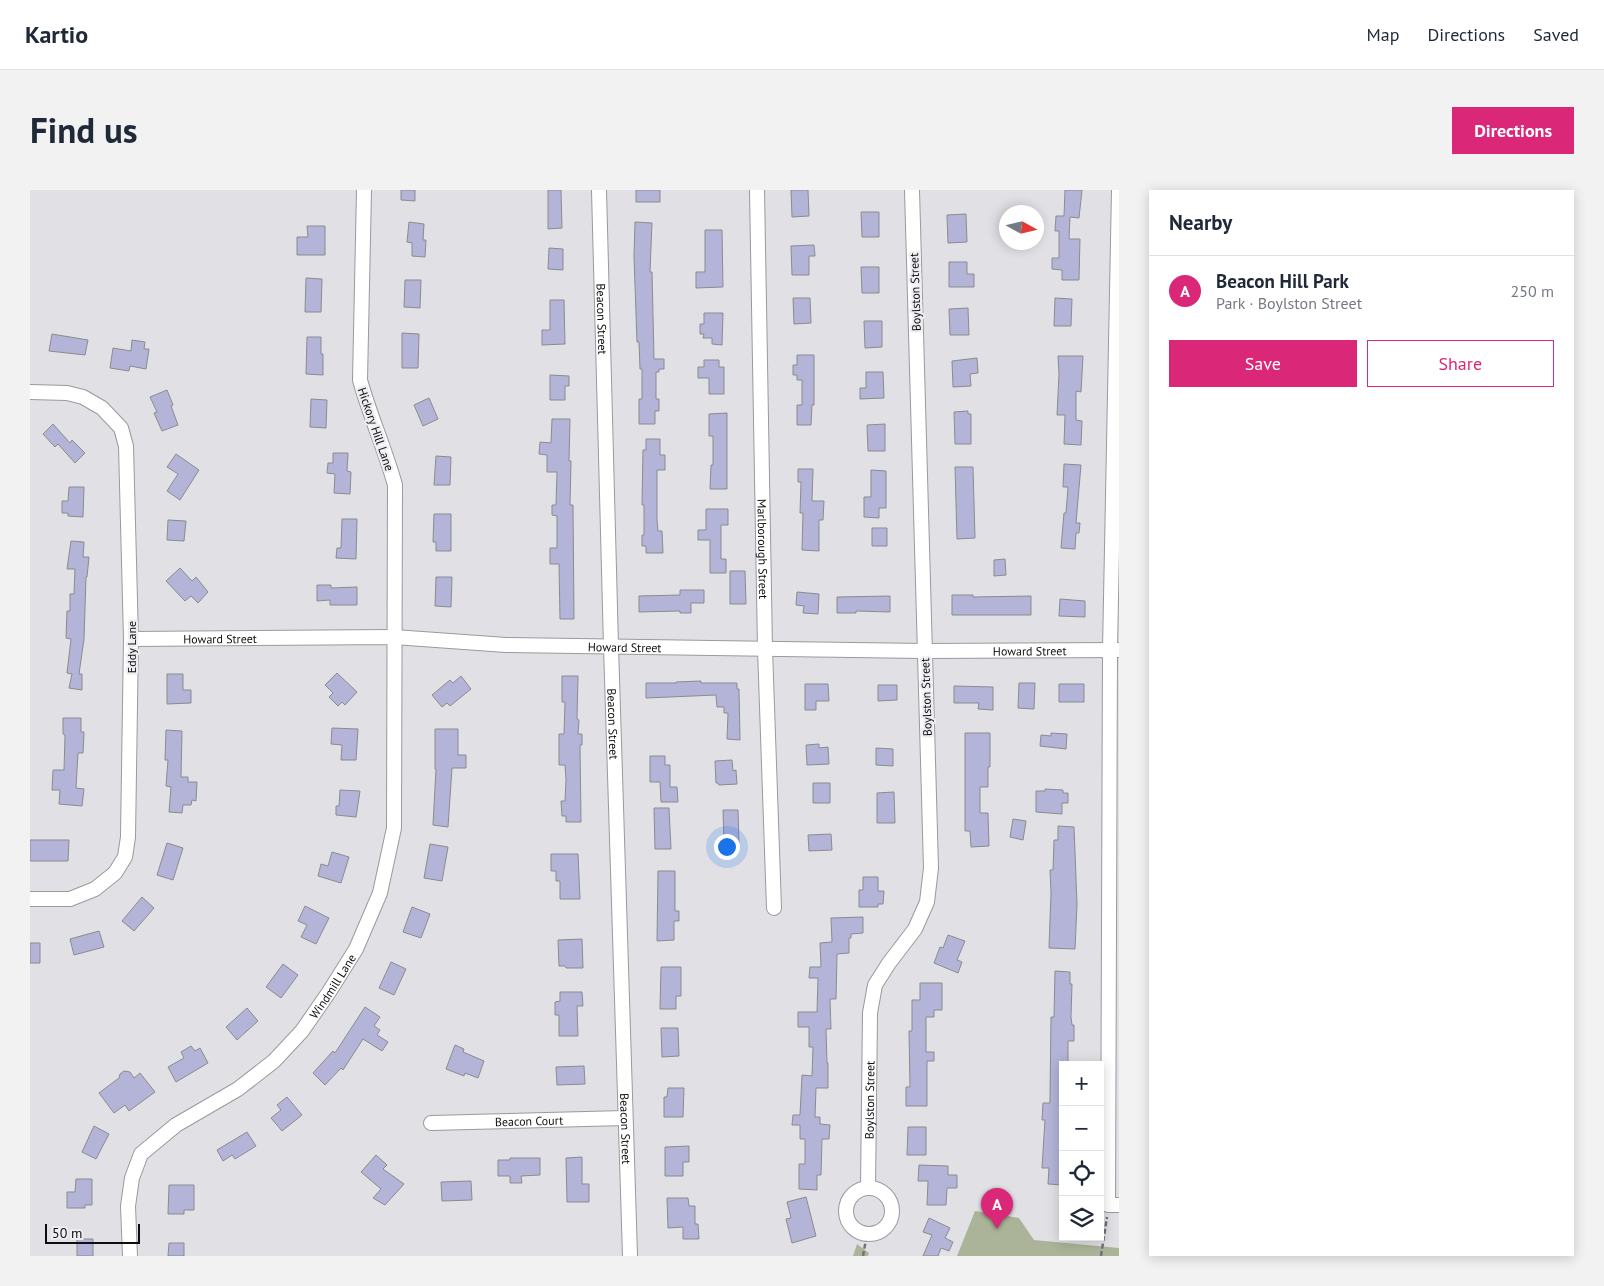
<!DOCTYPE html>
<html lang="en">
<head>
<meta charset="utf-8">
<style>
	:root { --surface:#fff; --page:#f2f2f3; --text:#1f2937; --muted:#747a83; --line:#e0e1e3; --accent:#db2777 }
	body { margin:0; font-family:"PT Sans",sans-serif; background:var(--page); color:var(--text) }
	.controls { position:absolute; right:15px; bottom:15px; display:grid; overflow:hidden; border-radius:0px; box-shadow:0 2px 12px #0003 }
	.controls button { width:45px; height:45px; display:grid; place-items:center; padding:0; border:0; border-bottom:1px solid var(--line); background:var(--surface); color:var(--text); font:25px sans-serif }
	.compass { position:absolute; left:969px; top:15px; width:45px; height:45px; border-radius:50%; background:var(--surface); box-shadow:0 2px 12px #0003; rotate:98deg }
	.scale { position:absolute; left:15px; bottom:12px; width:95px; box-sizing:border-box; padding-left:5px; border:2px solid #0e0e0f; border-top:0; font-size:14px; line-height:18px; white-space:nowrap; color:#0e0e0f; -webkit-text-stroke:4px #eeeef2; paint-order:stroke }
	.you { position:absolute; left:696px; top:656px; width:18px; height:18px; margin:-12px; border:4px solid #fff; border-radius:50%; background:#1a73e8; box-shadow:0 0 0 8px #1a73e833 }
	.badge { display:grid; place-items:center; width:32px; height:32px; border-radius:50%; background:var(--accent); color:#fff; font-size:16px; font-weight:700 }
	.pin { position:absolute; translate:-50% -41px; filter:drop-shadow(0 1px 2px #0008) }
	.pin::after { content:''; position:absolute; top:26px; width:18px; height:15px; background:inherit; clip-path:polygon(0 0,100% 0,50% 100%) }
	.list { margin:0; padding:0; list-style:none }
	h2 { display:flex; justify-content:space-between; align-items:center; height:65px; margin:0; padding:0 20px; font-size:21px }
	h2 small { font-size:16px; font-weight:400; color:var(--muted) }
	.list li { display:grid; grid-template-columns:32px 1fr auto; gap:15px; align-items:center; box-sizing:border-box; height:70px; padding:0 20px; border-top:1px solid var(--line) }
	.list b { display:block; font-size:19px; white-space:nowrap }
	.list p { margin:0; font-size:16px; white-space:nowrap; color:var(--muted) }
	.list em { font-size:16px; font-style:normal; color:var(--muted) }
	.actions { display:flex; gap:10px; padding:15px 20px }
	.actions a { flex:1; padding:11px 0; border:1px solid var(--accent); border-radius:0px; text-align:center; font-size:18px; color:var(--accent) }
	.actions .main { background:var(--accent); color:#fff }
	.icon { flex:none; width:28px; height:28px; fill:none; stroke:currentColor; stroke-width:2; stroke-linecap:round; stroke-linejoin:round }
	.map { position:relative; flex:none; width:1089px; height:1066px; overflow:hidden; border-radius:0px }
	header { display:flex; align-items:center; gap:30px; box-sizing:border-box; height:70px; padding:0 25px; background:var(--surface); border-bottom:1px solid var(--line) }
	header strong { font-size:24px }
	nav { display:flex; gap:28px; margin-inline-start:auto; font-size:18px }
	.intro { display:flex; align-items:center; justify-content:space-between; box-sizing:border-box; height:120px; padding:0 30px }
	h1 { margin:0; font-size:35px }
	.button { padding:12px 22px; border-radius:0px; background:var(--accent); color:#fff; font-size:18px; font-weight:700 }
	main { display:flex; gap:30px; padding:0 30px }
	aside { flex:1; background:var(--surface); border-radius:0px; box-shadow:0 2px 12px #0003 }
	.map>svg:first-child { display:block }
	.green { fill:#abb399 }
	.building { fill:#b3b4d7; stroke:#8b8b8f }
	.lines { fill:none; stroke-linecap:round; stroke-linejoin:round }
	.minor-casing { stroke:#9a9a9e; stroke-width:16 }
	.path { stroke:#737376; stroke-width:2.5; stroke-dasharray:5 2.5; stroke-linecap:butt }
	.minor { stroke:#fff; stroke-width:14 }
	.labels { text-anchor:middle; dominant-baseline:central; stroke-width:4.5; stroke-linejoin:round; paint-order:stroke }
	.street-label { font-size:12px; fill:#0e0e0f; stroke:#eeeef2 }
</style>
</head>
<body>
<header>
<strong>Kartio</strong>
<nav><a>Map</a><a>Directions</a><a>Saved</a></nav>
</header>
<div class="intro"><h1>Find us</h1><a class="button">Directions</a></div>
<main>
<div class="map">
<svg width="1089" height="1066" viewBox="0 0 1089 1066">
	<rect width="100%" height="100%" fill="#e1e1e5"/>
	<path class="green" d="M945 1021 989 1028 1004 1050 1089 1058V1066H927Z
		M827 1054 839 1063 838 1066H823Z"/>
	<path class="building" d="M371 0H385V11L371 10Z
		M518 0H531L532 38 518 39Z
		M606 0H630V12H606Z
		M761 0H778L779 26 762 27Z
		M1035 0H1052L1049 28 1040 27 1039 49H1050L1049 90H1032V80L1022 79V68H1029V41H1025L1026 26H1034Z
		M831 22H849V47H832Z
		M936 24 937 52 918 53 917 25Z
		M379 32 394 34 393 50H396L395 67 382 66V53L377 52Z
		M605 32 622 33 620 82H622L624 169H634V179H629V182H626V209H629V221H625V234H609V209H612V179H610L609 152H607L604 66Z
		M277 36H295V65H267V47H278Z
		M675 40H692L693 97 666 98V82H675Z
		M784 55 785 66H779V85H762L761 56Z
		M519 58 533 59V80L518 79Z
		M919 72H937V84H944V97H919Z
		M831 77H849V103H832Z
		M276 88 292 89 291 122H275Z
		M375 90H391L390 118 374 117Z
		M763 108H780L781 133 764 134Z
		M1025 108 1042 109 1041 136H1024Z
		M520 110H534L535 154 512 155V140H520Z
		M938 118 939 145H920L919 119Z
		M674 123H693L692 155 682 154V148H673L674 144H670V134H674Z
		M834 131H852V157L835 158Z
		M372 143 389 144 388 178H372Z
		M22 144 58 150 55 165 19 161Z
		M277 147H291V164H293V185L276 184Z
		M102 150 115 152 114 159H119L116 179 100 176 99 181 80 178 83 158 101 161Z
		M767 165H784V215H782L781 235H767V215H772V190H767V185H763V175H767Z
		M1028 166H1053L1051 202 1046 201V230L1052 231 1051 255 1034 254 1035 225H1027L1029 184Z
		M947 168 948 183 940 184 941 196 923 197 922 171Z
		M674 170H689V177H694V204H679V188H668V177H674Z
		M836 182H853L854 208 830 209V198H836Z
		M520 185 539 186V196H535V210H520Z
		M137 200 143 215 141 216 148 235 132 241 124 223 127 222 120 207Z
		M399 208 408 229 393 236 384 215Z
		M281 209 297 210 296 238 280 237Z
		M938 221V224H941V254H925L924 222Z
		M697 223V299H680L681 275H683V246H679V224Z
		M522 229H540L539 271H541L540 315H543L544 429H530L529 374H520V358H527V326L522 325V315H526L527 282H517V265L509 264 510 252 521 253Z
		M23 234 40 253 42 250 55 263 45 273 28 254 25 257 13 244Z
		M855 234V261H838L837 235Z
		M616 249H630V265H635V280H627V330L628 341H632L633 363H616V356H612V345H614V315H612L613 260H616Z
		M303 263H318L317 281 321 282 320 304 304 303 305 284 297 283 298 273H303Z
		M146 264 169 280 150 310 137 301 148 284 137 277Z
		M406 266 421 267 420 295H404Z
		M1034 274 1051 275 1046 333H1050L1049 343H1046L1045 359 1031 358 1034 323H1036L1038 297H1033Z
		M925 277H943L945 348 927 349Z
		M768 279H783L782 311H794L793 330H789V361L772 360 773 323H770L771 292H768Z
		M841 280 856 281V318H849V328L834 327V307H841Z
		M39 297H54L53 327 38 326V323H32V311H38Z
		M676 319H698V335H691V369H696V383H680V350H668V340H676Z
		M404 324H421V361H406V352H403Z
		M312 329H327L326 369 306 368 307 358H311Z
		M138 330 156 331 154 351 137 350Z
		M842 338H857V356H842Z
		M41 351 54 352 53 367H59L57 387H56L54 449 49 484H52V500L39 498 42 484 37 483 41 449 36 448 37 421H40V404H44L45 379H37Z
		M975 369 976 385 964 386V370Z
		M150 378 162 391 166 387 178 402 168 413 161 406 155 411 136 391Z
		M700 381H715L716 414H700Z
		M406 387H422L421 417 405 416Z
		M287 395H301V398L327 397V415H300V410L287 411Z
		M650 400H674V413H661V423H650V421L609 422V406L650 405Z
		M767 402 789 404 788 424 773 423 774 416 766 415Z
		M922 405H943V407L1001 406V425H922Z
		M860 406V422L826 421V423H807V407Z
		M1030 409 1055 411V427L1029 426Z
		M307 483 327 502 315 515 312 512 308 516 299 507 303 503 295 495Z
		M137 484H153V500H161V513L137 514Z
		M431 486 441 499 420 516 417 513 412 517 402 505 420 490 423 493Z
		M532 486H548L547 529 549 530 548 544H552V555H550L551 632H536V626H532L531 611H535L536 590 535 575H529V544H534L535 512H532Z
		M671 491V493H707V499H709L710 550 697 549 698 523H694V517H687L686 505 616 508V493H646V492Z
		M989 493H1005L1004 519 988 518Z
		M775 494H798L799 511H786V520H775Z
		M1029 494H1054V512H1029Z
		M848 495H867V510L848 511Z
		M924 496 963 497V520L948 519 949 513H924Z
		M33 528H51V542H54L53 563H48L46 598 54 599 52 616 29 614 30 600H22L23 580H34L35 545 33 544Z
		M302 538 328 539 326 570H311L312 555 301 554Z
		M405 539H428V565H436V578H422L418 637 403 635 406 579H405Z
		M136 540 152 541 151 587H158V592H167L166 611 162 610 161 615H153L152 623 139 622 141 597 136 596 138 570H135Z
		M935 543H960V577H958V597H950V623H958L959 656 941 657 940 641H935Z
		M1021 543 1037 544 1036 559 1010 556 1011 545 1021 546Z
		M789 554V558L798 557 799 574 777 575 776 555Z
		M846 558 863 559V576L846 575Z
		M620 566H635V575H640V597H647L648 612H631L630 592H620Z
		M702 570 703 581 706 580 707 594 689 595 688 593H686L685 571Z
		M783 593H800V613H783Z
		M1015 599 1033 600V603H1038V613H1032V624L1006 622V601H1015Z
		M310 600 330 601 326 627 306 625V616H309Z
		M864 602 865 633H847V603Z
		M624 618H639L641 659H625Z
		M693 620H708L709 653H694Z
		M983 629 996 631 993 650 980 647Z
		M1028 636 1044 637 1047 714 1045 759 1019 758 1021 703 1020 680H1023L1024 650H1028Z
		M801 644 802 660 779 661 778 645Z
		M0 650H39L38 671H0Z
		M137 653 153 658 143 690 127 685Z
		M400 654 418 657 412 691 394 688Z
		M302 662 319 667 311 693 288 686 291 674 298 676Z
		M521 664H548L550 709H530V691H526V681H521Z
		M628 681H645V721H649V731H644V750L627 751Z
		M833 687H848V701H854L853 714H848V717H829V700H833Z
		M112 707 124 718 104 741 92 731Z
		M275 716 299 728 286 754 271 747 277 735 268 731Z
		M382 717 400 724 391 748 373 742Z
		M833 727V743L821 744V748H819V763L807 764 806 809H800L801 839H796L797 873H798V898H786L785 927H790V934L800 935 799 949H792L791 985H787V1000L769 999V974H775V949H770V935H762L763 925H770L772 885 782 886 783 857H779V837H768V822H787L788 788H779L780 777H791L790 753 802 752 801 728Z
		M69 741 74 757 44 765 40 749Z
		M918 745 935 751 927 770 932 772 928 783 904 773 910 757 913 758Z
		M552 749 553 778H536L535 776H529L528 750Z
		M0 753H10V773H0Z
		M361 772 376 779 364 805 349 798Z
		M253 774 268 785 251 808 236 797Z
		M631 777H651V806H646V819H630Z
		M1025 781 1040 782V794H1042L1041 827 1042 835H1044V851H1038V872H1033V995L1018 994 1019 978H1012L1015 930H1012L1013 913H1020L1021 827H1024Z
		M890 793H912V820H904V827H896V862H904V871H897V916H876V897H880L879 841H882V810H890Z
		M530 802H552L553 816H547L548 846H529V825H525V812L530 811Z
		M335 817 350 827 344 836 350 840 347 845 358 852 352 861 333 849 313 880 311 878 295 895 283 883 303 861 305 863Z
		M217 818 228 831 207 850 196 837Z
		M631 838H648L649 866 632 867Z
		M425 855 434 859 433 862 454 871 448 888 435 883 434 886 416 879Z
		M161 856 165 861 170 858 178 873 146 892 138 877 154 868 151 862Z
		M554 876 555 894 527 895 526 877Z
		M94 881 100 882 104 888 110 883 125 902 99 921 95 915 84 923 69 903 89 888 90 884Z
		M638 898H654L653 927H634V907H637Z
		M257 907 272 925 252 941 241 928 251 920 247 915Z
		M64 936 79 944 66 969 52 962Z
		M878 937H896V965H877Z
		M217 942 226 956 205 969 202 965 193 971 187 960Z
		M659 956V972H653V986H635V957Z
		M346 965 357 975 353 979 374 994 355 1015 343 1008 351 999 331 982Z
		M552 967V994H559V1012H537L536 968Z
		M480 968H510V985L491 986 492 993H480V986H468V970H480Z
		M889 975 918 976V985H927V998H917L916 1015H897L898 991H888Z
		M46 989H62V1015H55V1018H37V1002H45Z
		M441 991 442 1010 412 1011 411 992Z
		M139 995H164V1020H154V1024H138Z
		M776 1007 786 1046 762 1053 756 1029 761 1028 757 1012Z
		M637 1008H658L659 1016H665V1034H668L669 1049H653V1037L638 1038Z
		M899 1028 920 1038 915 1048 923 1052 919 1061 911 1058 908 1066H893L902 1045 893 1042Z
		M47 1049H63V1066H47Z
		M139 1053H154V1066H138Z"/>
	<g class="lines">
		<defs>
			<g id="minor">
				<path id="s1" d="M569 0 581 456 600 1066"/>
				<path id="s2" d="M727 0 735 459 744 718"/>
				<path d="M1089 0 1080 460 1078 1015H1089"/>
				<path d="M0 202 37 203 53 207 72 218 91 238 96 256 101 449 98 647 95 667 85 683 65 699 40 709H0"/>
				<path id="s3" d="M101 449 364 447 476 455 895 461 1088 460"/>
				<path id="s4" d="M401 933 595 928"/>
				<path id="s5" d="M838 998 840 823 845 795 859 773 885 739 897 712 901 678 882 0"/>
				<circle cx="839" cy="1021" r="23"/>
				<path id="s6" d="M100 1066 98 1016 102 988 111 964 146 935 208 899 244 871 272 841 299 802 326 759 350 703 364 638 365 295C355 259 340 226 330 190L334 0"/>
			</g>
		</defs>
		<use href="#minor" class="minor-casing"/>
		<path class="path" d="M833 1066 837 1044
			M1071 1066 1077 1027"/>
		<use href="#minor" class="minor"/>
	</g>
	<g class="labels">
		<g class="street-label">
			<text transform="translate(885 102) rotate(-92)">Boylston Street</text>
			<text stroke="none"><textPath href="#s1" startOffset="129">Beacon Street</textPath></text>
			<text transform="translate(346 239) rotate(71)">Hickory Hill Lane</text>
			<text stroke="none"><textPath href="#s2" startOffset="359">Marlborough Street</textPath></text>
			<text stroke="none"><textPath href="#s3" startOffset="89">Howard Street</textPath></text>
			<text transform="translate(101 457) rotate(-90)">Eddy Lane</text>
			<text stroke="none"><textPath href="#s3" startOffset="494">Howard Street</textPath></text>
			<text stroke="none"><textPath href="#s3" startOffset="899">Howard Street</textPath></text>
			<text transform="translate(896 507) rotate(-92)">Boylston Street</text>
			<text stroke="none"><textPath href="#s1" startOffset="534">Beacon Street</textPath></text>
			<text stroke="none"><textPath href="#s6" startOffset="362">Windmill Lane</textPath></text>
			<text stroke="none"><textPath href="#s5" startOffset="88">Boylston Street</textPath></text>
			<text stroke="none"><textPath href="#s4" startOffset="98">Beacon Court</textPath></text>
			<text stroke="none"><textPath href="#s1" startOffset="939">Beacon Street</textPath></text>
		</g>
	</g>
</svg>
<div class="controls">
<button>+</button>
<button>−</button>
<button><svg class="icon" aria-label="locate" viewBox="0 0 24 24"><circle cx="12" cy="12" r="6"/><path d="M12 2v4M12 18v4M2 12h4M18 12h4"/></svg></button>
<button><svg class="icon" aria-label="layers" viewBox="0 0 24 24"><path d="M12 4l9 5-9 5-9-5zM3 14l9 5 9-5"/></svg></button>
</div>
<svg class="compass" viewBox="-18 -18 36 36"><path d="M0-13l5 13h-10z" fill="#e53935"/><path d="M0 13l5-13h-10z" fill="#747a83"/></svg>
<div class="scale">50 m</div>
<div class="you"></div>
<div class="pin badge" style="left:967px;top:1039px">A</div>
</div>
<aside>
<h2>Nearby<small></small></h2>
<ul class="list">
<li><span class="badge">A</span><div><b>Beacon Hill Park</b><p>Park · Boylston Street</p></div><em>250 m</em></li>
</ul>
<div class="actions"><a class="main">Save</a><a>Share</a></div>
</aside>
</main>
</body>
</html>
